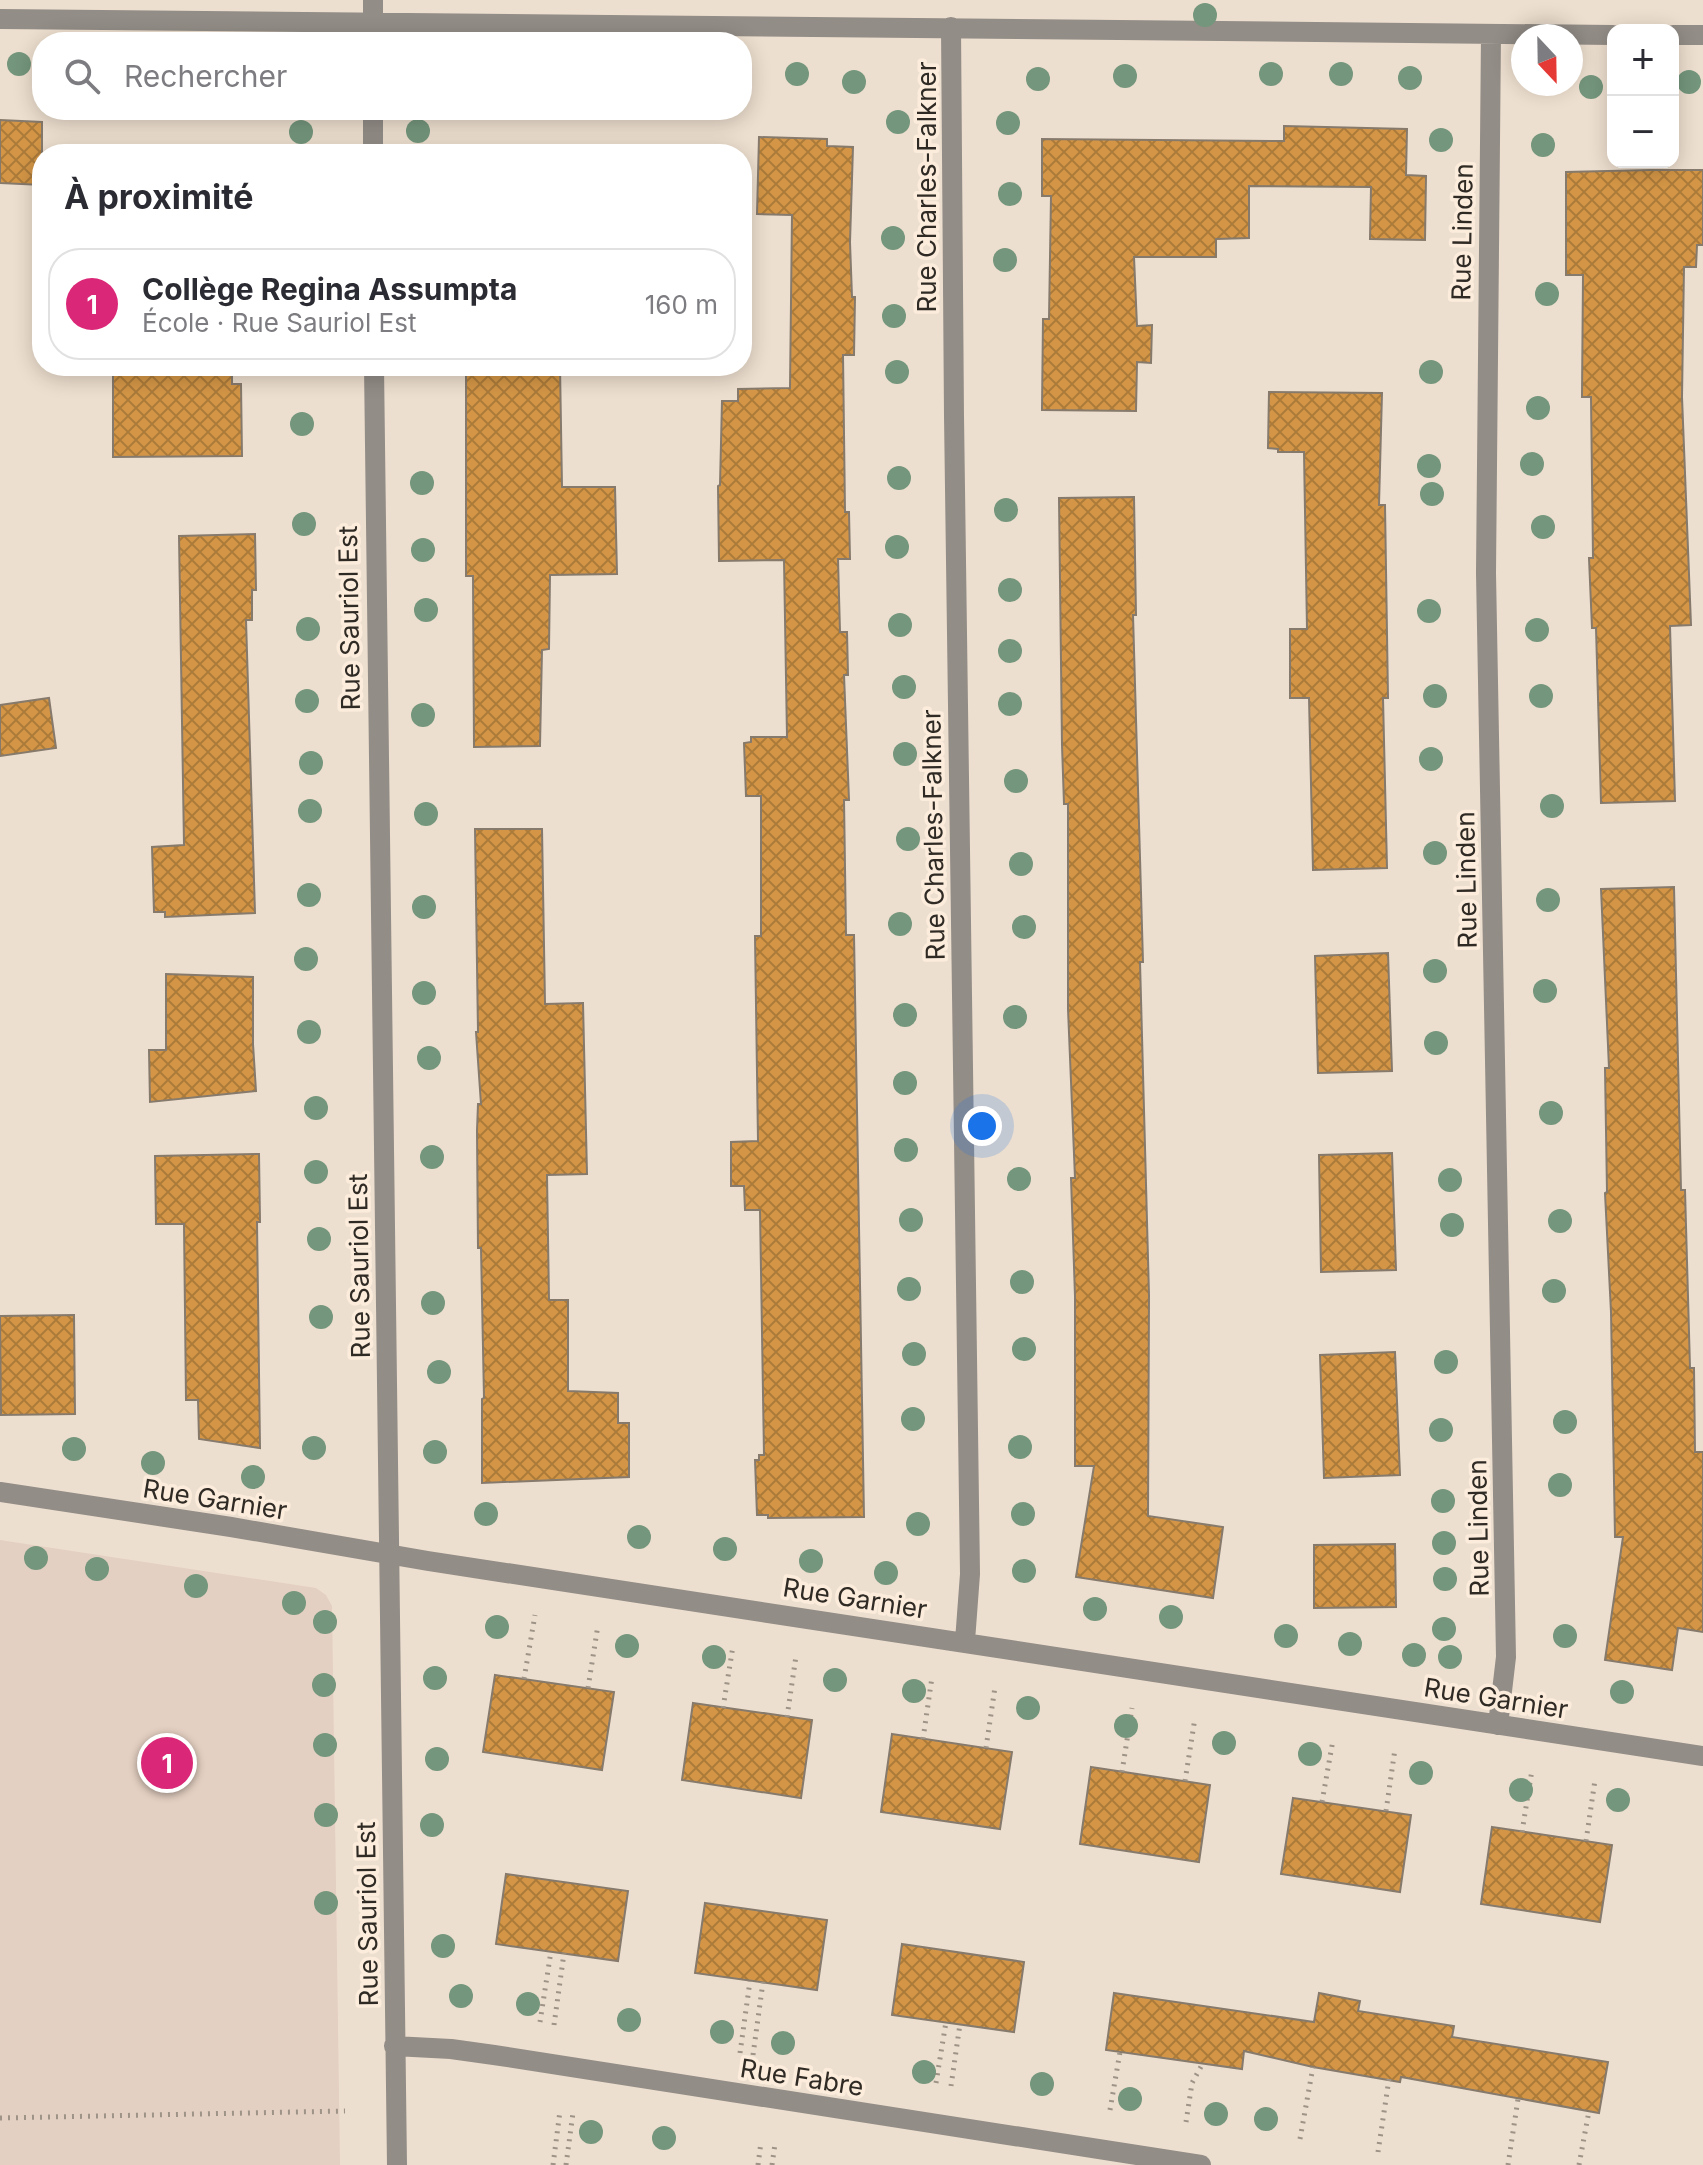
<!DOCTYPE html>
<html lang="fr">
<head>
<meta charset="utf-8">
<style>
	:root { --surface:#fff; --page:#f2f2f3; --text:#2b2b33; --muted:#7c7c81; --line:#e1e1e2; --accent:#db2777 }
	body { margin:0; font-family:Inter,sans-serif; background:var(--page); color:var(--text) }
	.controls { position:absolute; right:24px; top:24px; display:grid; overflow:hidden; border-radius:16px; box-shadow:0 4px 20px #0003 }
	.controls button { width:72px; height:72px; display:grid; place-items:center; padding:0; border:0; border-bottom:2px solid var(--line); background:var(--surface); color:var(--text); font:40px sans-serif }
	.compass { position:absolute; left:1511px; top:24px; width:72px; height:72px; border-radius:50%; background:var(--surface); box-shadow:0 4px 20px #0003; rotate:158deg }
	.you { position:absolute; left:982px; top:1126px; width:28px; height:28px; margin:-20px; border:6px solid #fff; border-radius:50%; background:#1a73e8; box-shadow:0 0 0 12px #1a73e833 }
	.badge { display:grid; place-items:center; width:52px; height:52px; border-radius:50%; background:var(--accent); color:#fff; font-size:26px; font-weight:700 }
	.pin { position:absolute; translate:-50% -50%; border:4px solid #fff; box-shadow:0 2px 8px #0006 }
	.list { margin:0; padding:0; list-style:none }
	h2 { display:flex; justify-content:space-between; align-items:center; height:104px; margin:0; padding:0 32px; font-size:34px }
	h2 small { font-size:26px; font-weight:400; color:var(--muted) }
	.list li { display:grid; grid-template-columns:52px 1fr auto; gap:24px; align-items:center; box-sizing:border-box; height:112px; margin:0 16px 16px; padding:0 16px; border:2px solid var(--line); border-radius:32px }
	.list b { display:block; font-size:30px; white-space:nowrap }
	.list p { margin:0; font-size:26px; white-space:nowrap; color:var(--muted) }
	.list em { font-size:26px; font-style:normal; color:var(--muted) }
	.icon { flex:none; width:44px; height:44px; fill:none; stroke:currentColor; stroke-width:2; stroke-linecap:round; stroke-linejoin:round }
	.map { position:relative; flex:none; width:1703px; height:2165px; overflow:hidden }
	.search { position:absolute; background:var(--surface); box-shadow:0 4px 20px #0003; left:32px; top:32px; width:720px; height:88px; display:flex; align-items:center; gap:20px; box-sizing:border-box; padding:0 28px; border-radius:32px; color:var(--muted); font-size:30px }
	.panel { position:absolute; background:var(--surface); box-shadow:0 4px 20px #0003; left:32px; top:144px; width:720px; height:232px; border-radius:32px }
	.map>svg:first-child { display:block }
	.education { fill:#e4d0c2 }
	.building { fill:url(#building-cross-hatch); stroke:#867a6c; stroke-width:2 }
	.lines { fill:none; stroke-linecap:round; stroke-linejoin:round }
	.path { stroke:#9d9387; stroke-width:5; stroke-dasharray:2 6; stroke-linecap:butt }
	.minor { stroke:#938d87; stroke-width:20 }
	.tree { fill:#74967c }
	.labels { text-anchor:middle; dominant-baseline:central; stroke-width:7; stroke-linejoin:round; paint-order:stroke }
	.street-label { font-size:26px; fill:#2f2a24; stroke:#fbecdc }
</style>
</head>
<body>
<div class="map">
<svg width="1703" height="2165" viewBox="0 0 1703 2165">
	<defs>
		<pattern id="building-cross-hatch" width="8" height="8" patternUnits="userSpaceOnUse" patternTransform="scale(2)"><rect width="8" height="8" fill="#d49646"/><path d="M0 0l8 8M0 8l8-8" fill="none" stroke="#ac7b3a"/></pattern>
	</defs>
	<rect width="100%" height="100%" fill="#eddfcf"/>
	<path class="education" d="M0 1540 316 1588 326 1595 332 1606 340 2165H0Z"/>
	<path class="building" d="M0 120 42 122V185L0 183Z
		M1284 126 1407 129 1406 175 1426 176 1425 240 1370 239 1371 187 1249 186V238L1216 239V257H1134L1137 326 1152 325 1151 363 1137 362 1136 411 1042 410 1043 319H1049L1051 196H1042V139L1284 141Z
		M759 137 827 139V146L853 147 850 242 852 297H855L854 355H843L845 512H849L850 559H838L840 632H847L848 675H844L849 800H844L846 935H854L864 1517 768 1518V1515H757L755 1460H759V1455H764L760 1210H745L744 1186H731V1142L758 1141 755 936H761V796H746L744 743 751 742V737H787L784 560 719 561 718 486 720 485 722 401H738V389L790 388 792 215 757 214Z
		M1650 170H1703V245H1697L1696 267H1684L1682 397 1691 625 1670 626 1675 801 1601 803 1596 628H1592L1589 558H1593L1591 397H1582L1583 275H1566V172Z
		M113 366H232V384H241L242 456 113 457Z
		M466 366H560L562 487H615L617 574 550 575 549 649 542 650 540 746 474 747 473 576H466Z
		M1269 392 1382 393 1379 505H1385L1388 698H1383L1387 868 1313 870 1309 698H1290V629H1307L1304 452H1278V449L1268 448Z
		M1134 497 1136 615H1133L1143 962H1140L1149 1295 1148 1516 1223 1527 1213 1598 1076 1577 1094 1466H1075V1296L1071 1178H1075L1068 1009V804H1064L1062 745 1059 498Z
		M255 534 256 590H252V620H246L255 913 165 917V912H154L152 847 184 845 179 536Z
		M49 698 56 748 0 756V705Z
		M475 829H542L545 1004 583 1003 587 1174 547 1175 549 1300H568V1391L618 1393V1423H629V1477L482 1483V1399L484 1398 481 1248H478L477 1131 478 1104H481L476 1032H478Z
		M1674 887 1681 1190H1685L1690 1368H1694L1695 1452H1703V1632L1678 1628 1672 1670 1605 1660 1623 1537H1615L1611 1312 1605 1193 1607 1192 1605 1068H1609L1601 889Z
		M1388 953 1392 1071 1318 1073 1315 956Z
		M166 974 253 977V1044L256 1091 150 1102 149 1050H166Z
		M1392 1153 1396 1270 1321 1272 1319 1155Z
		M259 1154 260 1222H257L260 1448 199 1439 198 1400H186L184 1224H156L155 1156Z
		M74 1315 75 1414 1 1415 0 1316Z
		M1395 1352 1400 1475 1324 1478 1320 1355Z
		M1395 1544 1396 1607 1314 1608V1545Z
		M495 1675 614 1692 602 1770 483 1752Z
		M693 1703 812 1720 801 1798 682 1780Z
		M892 1734 1012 1752 1000 1829 881 1812Z
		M1091 1767 1210 1785 1199 1862 1080 1844Z
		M1293 1798 1411 1815 1400 1892 1281 1874Z
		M1492 1827 1612 1845 1600 1922 1481 1904Z
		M506 1874 628 1891 618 1961 496 1944Z
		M705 1903 827 1920 817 1990 695 1973Z
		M902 1944 1024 1962 1014 2032 892 2015Z
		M1114 1993 1314 2022 1319 1993 1360 2001 1358 2011 1454 2026 1452 2037 1608 2062 1599 2113 1401 2077 1400 2082 1313 2067 1244 2051 1242 2069 1106 2050Z"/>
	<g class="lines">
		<path class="path" d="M524 1679 535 1615
			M588 1688 598 1625
			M723 1708 733 1646
			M787 1717 796 1656
			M923 1739 932 1677
			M986 1748 995 1687
			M1122 1772 1132 1708
			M1185 1781 1195 1718
			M1322 1802 1333 1740
			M1386 1811 1395 1749
			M1522 1832 1532 1770
			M1586 1841 1595 1780
			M540 2022 551 1951
			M554 2025 564 1953
			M740 2053 750 1981
			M753 2055 763 1982
			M936 2083 946 2022
			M951 2086 960 2024
			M1110 2110 1120 2052
			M0 2118 345 2111
			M1186 2122 1192 2083 1203 2063
			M1300 2139 1313 2067
			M1378 2152 1389 2079
			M553 2165 560 2111
			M566 2165 573 2113
			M758 2165 761 2142
			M772 2165 775 2144
			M1508 2165 1518 2099
			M1579 2165 1589 2111"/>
		<path class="minor" d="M0 19 1613 35
			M951 27 954 416 970 1574 965 1641
			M1491 34 1486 573 1506 1657 1498 1725
			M1673 35H1703
			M373 42V0
			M373 110V154
			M374 366 397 2165
			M0 1492 231 1527 428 1561 1703 1756
			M394 2046 451 2049 494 2055 1201 2165"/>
	</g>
	<g class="tree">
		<circle cx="1205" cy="15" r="12"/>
		<circle cx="19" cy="64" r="12"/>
		<circle cx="797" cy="74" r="12"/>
		<circle cx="1271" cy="74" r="12"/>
		<circle cx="1341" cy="74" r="12"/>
		<circle cx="1125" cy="76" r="12"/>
		<circle cx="1410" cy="78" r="12"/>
		<circle cx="1038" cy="79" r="12"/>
		<circle cx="854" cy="82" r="12"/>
		<circle cx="1689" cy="82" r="12"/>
		<circle cx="1591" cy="87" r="12"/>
		<circle cx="898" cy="122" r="12"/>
		<circle cx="1008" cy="123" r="12"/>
		<circle cx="418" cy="131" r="12"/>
		<circle cx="301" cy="132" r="12"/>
		<circle cx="1441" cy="140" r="12"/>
		<circle cx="1543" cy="145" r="12"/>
		<circle cx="1010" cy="194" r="12"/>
		<circle cx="893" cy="238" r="12"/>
		<circle cx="1005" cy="260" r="12"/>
		<circle cx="1547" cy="294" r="12"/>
		<circle cx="894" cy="316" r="12"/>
		<circle cx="897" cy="372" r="12"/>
		<circle cx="1431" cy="372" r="12"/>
		<circle cx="1538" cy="408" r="12"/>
		<circle cx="302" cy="424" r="12"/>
		<circle cx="1532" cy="464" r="12"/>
		<circle cx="1429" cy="466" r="12"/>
		<circle cx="899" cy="478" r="12"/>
		<circle cx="422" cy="483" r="12"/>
		<circle cx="1432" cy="494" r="12"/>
		<circle cx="1006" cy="510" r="12"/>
		<circle cx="304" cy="524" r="12"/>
		<circle cx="1543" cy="527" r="12"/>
		<circle cx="897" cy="547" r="12"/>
		<circle cx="423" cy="550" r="12"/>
		<circle cx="1010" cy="590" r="12"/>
		<circle cx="426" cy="610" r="12"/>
		<circle cx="1429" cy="611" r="12"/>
		<circle cx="900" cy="625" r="12"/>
		<circle cx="308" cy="629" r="12"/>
		<circle cx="1537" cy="630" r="12"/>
		<circle cx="1010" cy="651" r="12"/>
		<circle cx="904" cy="687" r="12"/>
		<circle cx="1435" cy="696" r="12"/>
		<circle cx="1541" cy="696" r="12"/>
		<circle cx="307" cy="701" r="12"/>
		<circle cx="1010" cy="704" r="12"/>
		<circle cx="423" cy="715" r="12"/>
		<circle cx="905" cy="754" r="12"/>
		<circle cx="1431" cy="759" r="12"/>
		<circle cx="311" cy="763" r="12"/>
		<circle cx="1016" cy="781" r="12"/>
		<circle cx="1552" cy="806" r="12"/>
		<circle cx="310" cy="811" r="12"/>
		<circle cx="426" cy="814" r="12"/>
		<circle cx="908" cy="839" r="12"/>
		<circle cx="1435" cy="853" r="12"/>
		<circle cx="1021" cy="864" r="12"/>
		<circle cx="309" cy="895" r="12"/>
		<circle cx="1548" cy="900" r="12"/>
		<circle cx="424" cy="907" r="12"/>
		<circle cx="900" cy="924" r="12"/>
		<circle cx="1024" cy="927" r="12"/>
		<circle cx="306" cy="959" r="12"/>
		<circle cx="1435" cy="971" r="12"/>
		<circle cx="1545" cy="991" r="12"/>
		<circle cx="424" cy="993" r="12"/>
		<circle cx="905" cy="1015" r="12"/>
		<circle cx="1015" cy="1017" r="12"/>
		<circle cx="309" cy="1032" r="12"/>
		<circle cx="1436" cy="1043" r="12"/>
		<circle cx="429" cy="1058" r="12"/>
		<circle cx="905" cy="1083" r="12"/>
		<circle cx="316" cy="1108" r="12"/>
		<circle cx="1551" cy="1113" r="12"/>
		<circle cx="906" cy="1150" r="12"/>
		<circle cx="432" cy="1157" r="12"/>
		<circle cx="316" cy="1172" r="12"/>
		<circle cx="1019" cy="1179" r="12"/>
		<circle cx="1450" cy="1180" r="12"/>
		<circle cx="911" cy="1220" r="12"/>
		<circle cx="1560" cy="1221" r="12"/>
		<circle cx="1452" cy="1225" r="12"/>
		<circle cx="319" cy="1239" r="12"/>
		<circle cx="1022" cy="1282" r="12"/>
		<circle cx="909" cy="1289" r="12"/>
		<circle cx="1554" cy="1291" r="12"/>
		<circle cx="433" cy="1303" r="12"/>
		<circle cx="321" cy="1317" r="12"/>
		<circle cx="1024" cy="1349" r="12"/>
		<circle cx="914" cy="1354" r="12"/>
		<circle cx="1446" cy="1362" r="12"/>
		<circle cx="439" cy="1372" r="12"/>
		<circle cx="913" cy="1419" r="12"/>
		<circle cx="1565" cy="1422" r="12"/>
		<circle cx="1441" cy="1430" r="12"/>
		<circle cx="1020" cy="1447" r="12"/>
		<circle cx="314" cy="1448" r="12"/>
		<circle cx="74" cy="1449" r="12"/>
		<circle cx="435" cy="1452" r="12"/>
		<circle cx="153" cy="1463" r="12"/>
		<circle cx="253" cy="1477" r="12"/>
		<circle cx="1560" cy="1485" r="12"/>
		<circle cx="1443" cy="1501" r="12"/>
		<circle cx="486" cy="1514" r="12"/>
		<circle cx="1023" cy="1514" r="12"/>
		<circle cx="918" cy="1524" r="12"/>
		<circle cx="639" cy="1537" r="12"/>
		<circle cx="1444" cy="1543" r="12"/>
		<circle cx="725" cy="1549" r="12"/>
		<circle cx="36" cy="1558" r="12"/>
		<circle cx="811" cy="1561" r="12"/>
		<circle cx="97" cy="1569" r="12"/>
		<circle cx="1024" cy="1571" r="12"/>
		<circle cx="886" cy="1573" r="12"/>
		<circle cx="1445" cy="1579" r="12"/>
		<circle cx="196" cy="1586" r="12"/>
		<circle cx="294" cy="1603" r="12"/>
		<circle cx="1095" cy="1609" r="12"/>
		<circle cx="1171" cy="1617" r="12"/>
		<circle cx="325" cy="1622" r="12"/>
		<circle cx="497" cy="1627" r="12"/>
		<circle cx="1444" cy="1629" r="12"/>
		<circle cx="1286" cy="1636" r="12"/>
		<circle cx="1565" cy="1636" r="12"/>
		<circle cx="1350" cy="1644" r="12"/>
		<circle cx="627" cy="1646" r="12"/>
		<circle cx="1414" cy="1655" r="12"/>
		<circle cx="714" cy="1657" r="12"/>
		<circle cx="1450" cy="1657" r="12"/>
		<circle cx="435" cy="1678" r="12"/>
		<circle cx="835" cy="1680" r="12"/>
		<circle cx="324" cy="1685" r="12"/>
		<circle cx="914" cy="1691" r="12"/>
		<circle cx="1622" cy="1692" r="12"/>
		<circle cx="1028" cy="1708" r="12"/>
		<circle cx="1126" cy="1726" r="12"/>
		<circle cx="1224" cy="1743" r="12"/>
		<circle cx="325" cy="1745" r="12"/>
		<circle cx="1310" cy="1754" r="12"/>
		<circle cx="437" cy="1759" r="12"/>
		<circle cx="1421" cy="1773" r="12"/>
		<circle cx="1521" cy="1790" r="12"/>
		<circle cx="1618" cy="1800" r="12"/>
		<circle cx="326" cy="1815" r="12"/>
		<circle cx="432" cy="1825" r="12"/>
		<circle cx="326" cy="1903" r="12"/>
		<circle cx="443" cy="1946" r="12"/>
		<circle cx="461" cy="1996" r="12"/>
		<circle cx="528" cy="2004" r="12"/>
		<circle cx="629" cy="2020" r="12"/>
		<circle cx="722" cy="2032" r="12"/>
		<circle cx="783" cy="2043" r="12"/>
		<circle cx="924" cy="2072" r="12"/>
		<circle cx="1042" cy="2084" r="12"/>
		<circle cx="1130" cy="2099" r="12"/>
		<circle cx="1216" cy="2114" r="12"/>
		<circle cx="1266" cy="2119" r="12"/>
		<circle cx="591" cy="2132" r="12"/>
		<circle cx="664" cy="2138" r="12"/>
	</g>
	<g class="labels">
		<g class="street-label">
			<text transform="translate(926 187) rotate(-90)">Rue Charles-Falkner</text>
			<text transform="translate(1462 232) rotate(-89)">Rue Linden</text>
			<text transform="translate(349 618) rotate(-91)">Rue Sauriol Est</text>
			<text transform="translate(933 835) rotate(-91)">Rue Charles-Falkner</text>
			<text transform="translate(1466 880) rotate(-91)">Rue Linden</text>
			<text transform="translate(359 1266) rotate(-91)">Rue Sauriol Est</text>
			<text transform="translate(215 1499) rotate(9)">Rue Garnier</text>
			<text transform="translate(1478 1528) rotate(-91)">Rue Linden</text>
			<text transform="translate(855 1598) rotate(9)">Rue Garnier</text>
			<text transform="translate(1496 1698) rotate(9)">Rue Garnier</text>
			<text transform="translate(367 1914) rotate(-91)">Rue Sauriol Est</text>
			<text transform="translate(802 2077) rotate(9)">Rue Fabre</text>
		</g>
	</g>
</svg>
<div class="controls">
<button>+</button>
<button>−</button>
</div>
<svg class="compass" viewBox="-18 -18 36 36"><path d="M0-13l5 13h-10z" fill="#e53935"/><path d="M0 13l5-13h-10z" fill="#7c7c81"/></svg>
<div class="you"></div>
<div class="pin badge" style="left:167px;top:1763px">1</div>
<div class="search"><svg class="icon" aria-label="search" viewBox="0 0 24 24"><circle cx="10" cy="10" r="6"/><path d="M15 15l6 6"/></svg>Rechercher</div>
<section class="panel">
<h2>À proximité<small></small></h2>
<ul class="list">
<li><span class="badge">1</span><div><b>Collège Regina Assumpta</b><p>École · Rue Sauriol Est</p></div><em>160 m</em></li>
</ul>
</section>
</div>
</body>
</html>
